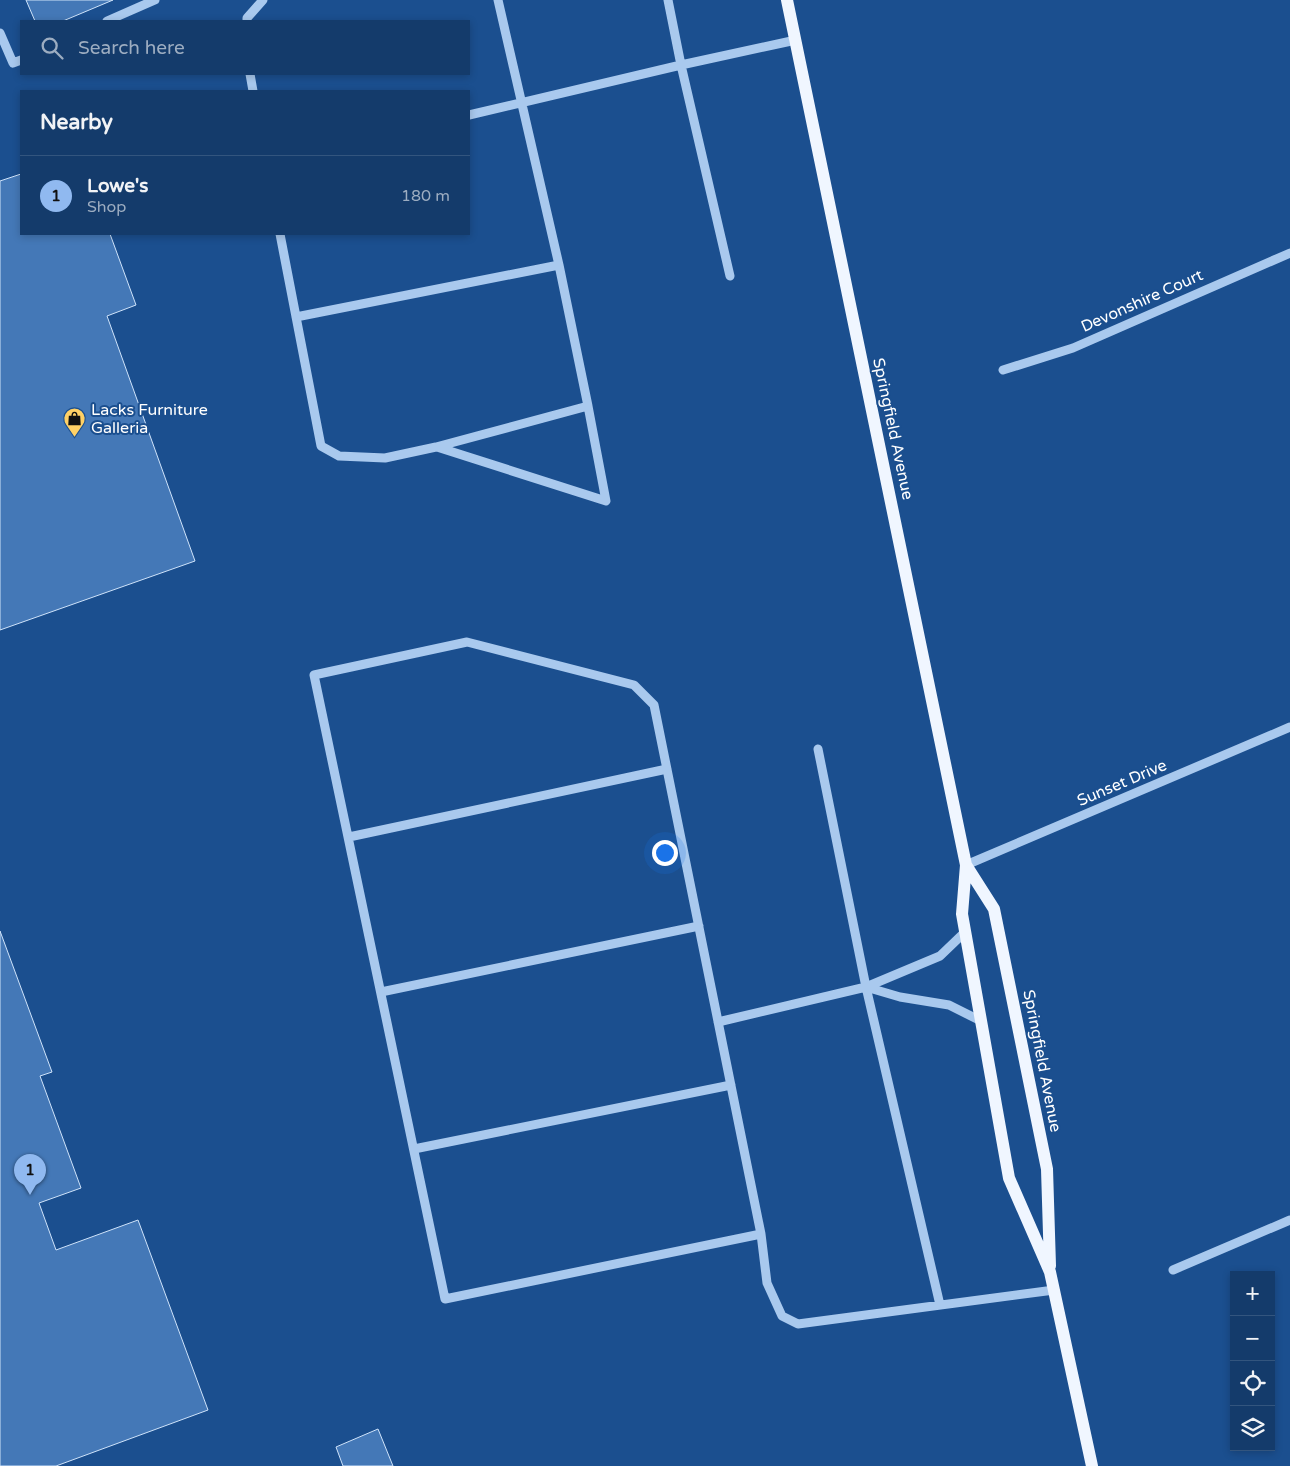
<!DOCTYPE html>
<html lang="en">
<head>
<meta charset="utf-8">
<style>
	:root { --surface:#143b6b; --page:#214673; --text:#f1f3f6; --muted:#9dadc1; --line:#33557e; --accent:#90b9f0 }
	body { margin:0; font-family:"Varela Round",sans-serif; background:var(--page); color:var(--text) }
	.controls { position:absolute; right:15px; bottom:15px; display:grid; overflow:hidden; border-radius:0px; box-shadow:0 2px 8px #0003 }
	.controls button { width:45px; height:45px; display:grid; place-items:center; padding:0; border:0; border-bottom:1px solid var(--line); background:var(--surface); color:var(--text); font:25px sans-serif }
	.you { position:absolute; left:664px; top:852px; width:18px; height:18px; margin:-12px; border:4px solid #fff; border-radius:50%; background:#1a73e8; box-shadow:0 0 0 8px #1a73e833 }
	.badge { display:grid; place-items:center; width:32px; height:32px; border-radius:50%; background:var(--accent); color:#111; font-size:16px; font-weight:700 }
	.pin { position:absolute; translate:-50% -41px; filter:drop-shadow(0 1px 2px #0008) }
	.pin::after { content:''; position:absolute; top:26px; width:18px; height:15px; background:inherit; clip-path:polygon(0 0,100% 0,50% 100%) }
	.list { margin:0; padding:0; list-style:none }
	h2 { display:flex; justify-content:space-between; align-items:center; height:65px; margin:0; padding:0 20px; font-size:21px }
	h2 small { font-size:16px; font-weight:400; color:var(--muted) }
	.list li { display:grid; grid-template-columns:32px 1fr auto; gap:15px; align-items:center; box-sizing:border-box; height:80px; padding:0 20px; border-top:1px solid var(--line) }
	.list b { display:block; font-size:19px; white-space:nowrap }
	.list p { margin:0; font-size:16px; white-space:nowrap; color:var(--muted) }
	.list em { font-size:16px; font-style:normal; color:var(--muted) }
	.icon { flex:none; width:28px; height:28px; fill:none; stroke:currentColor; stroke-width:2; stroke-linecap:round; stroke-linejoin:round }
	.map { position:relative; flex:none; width:1290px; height:1466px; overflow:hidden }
	.search { position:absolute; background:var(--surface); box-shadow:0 2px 8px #0003; left:20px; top:20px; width:450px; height:55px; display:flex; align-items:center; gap:12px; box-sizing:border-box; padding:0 18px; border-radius:0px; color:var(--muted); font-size:19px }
	.panel { position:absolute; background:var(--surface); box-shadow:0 2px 8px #0003; left:20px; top:90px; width:450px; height:145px; border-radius:0px }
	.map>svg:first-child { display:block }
	.building { fill:#4478b7; stroke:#cfe3fa }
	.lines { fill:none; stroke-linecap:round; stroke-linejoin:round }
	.minor { stroke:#a9c9ee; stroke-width:9 }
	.major { stroke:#f0f6ff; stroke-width:12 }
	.labels { text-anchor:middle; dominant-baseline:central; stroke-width:4; stroke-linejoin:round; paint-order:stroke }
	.street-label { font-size:16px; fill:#fff; stroke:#1b4f8f }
	.poi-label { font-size:16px; fill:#fff; stroke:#1b4f8f; text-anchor:start }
</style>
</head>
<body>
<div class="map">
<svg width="1290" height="1466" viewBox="0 0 1290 1466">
	<rect width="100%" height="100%" fill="#1b4f8f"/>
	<path class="building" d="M26 0H113L63 21H35Z
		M21 174V234H110L136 305 107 316 195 561 0 630V181Z
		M0 931 52 1072 40 1076 81 1188 39 1203 56 1250 138 1220 208 1410 56 1466H0Z
		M378 1429 393 1466H343L336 1447Z"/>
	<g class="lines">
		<path class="minor" d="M107 21 155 0
			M247 21V18L263 0
			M0 33 13 63 21 60
			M250 74 253 91
			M469 115 681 65 668 0
			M280 234 321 446 339 456 385 458 436 447 588 406 559 265 498 0
			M730 276 681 65 796 40
			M296 317 559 265
			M1003 370 1073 348 1290 253
			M437 447 606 501 588 406
			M818 749 866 987 940 1305
			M349 837 667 769
			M966 865 1290 727
			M965 932 940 956 866 987 900 997 949 1005 981 1021
			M381 992 699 926
			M718 1022 866 987
			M414 1149 731 1085
			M761 1234 445 1299 314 675 467 642 634 685 654 705 761 1234 767 1283 782 1316 798 1324 1054 1290
			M1173 1270 1290 1220"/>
		<path class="major" d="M787 0 966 865 962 914 1009 1178 1050 1272 1092 1466
			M966 865 994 909 1047 1169 1050 1266"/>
	</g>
	<defs>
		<symbol id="shop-pin" viewBox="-11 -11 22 30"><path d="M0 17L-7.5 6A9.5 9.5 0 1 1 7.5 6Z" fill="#ffd166" stroke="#1b4f8f"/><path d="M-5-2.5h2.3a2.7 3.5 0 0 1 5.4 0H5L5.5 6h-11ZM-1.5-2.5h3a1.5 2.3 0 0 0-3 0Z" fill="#111"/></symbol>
	</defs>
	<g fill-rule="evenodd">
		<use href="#shop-pin" x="62" y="406" width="25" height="34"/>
	</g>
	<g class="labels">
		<g class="street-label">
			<text transform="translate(1142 301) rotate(-24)">Devonshire Court</text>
			<text transform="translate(893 429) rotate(78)">Springfield Avenue</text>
			<text transform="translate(1122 783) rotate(-23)">Sunset Drive</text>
			<text transform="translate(1042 1061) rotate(79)">Springfield Avenue</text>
		</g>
		<g class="poi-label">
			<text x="91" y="410">Lacks Furniture<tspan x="91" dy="18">Galleria</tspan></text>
		</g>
	</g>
</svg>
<div class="controls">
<button>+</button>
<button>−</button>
<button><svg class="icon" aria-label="locate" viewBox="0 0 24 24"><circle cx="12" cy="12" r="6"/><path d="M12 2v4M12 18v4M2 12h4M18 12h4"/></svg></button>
<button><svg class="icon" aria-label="layers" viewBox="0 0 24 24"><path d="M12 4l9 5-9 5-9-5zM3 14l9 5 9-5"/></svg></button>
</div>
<div class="you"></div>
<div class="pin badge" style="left:30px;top:1195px">1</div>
<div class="search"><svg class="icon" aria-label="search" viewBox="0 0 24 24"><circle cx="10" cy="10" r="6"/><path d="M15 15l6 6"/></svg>Search here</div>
<section class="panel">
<h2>Nearby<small></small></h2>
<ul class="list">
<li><span class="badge">1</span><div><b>Lowe's</b><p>Shop</p></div><em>180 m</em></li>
</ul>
</section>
</div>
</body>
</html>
